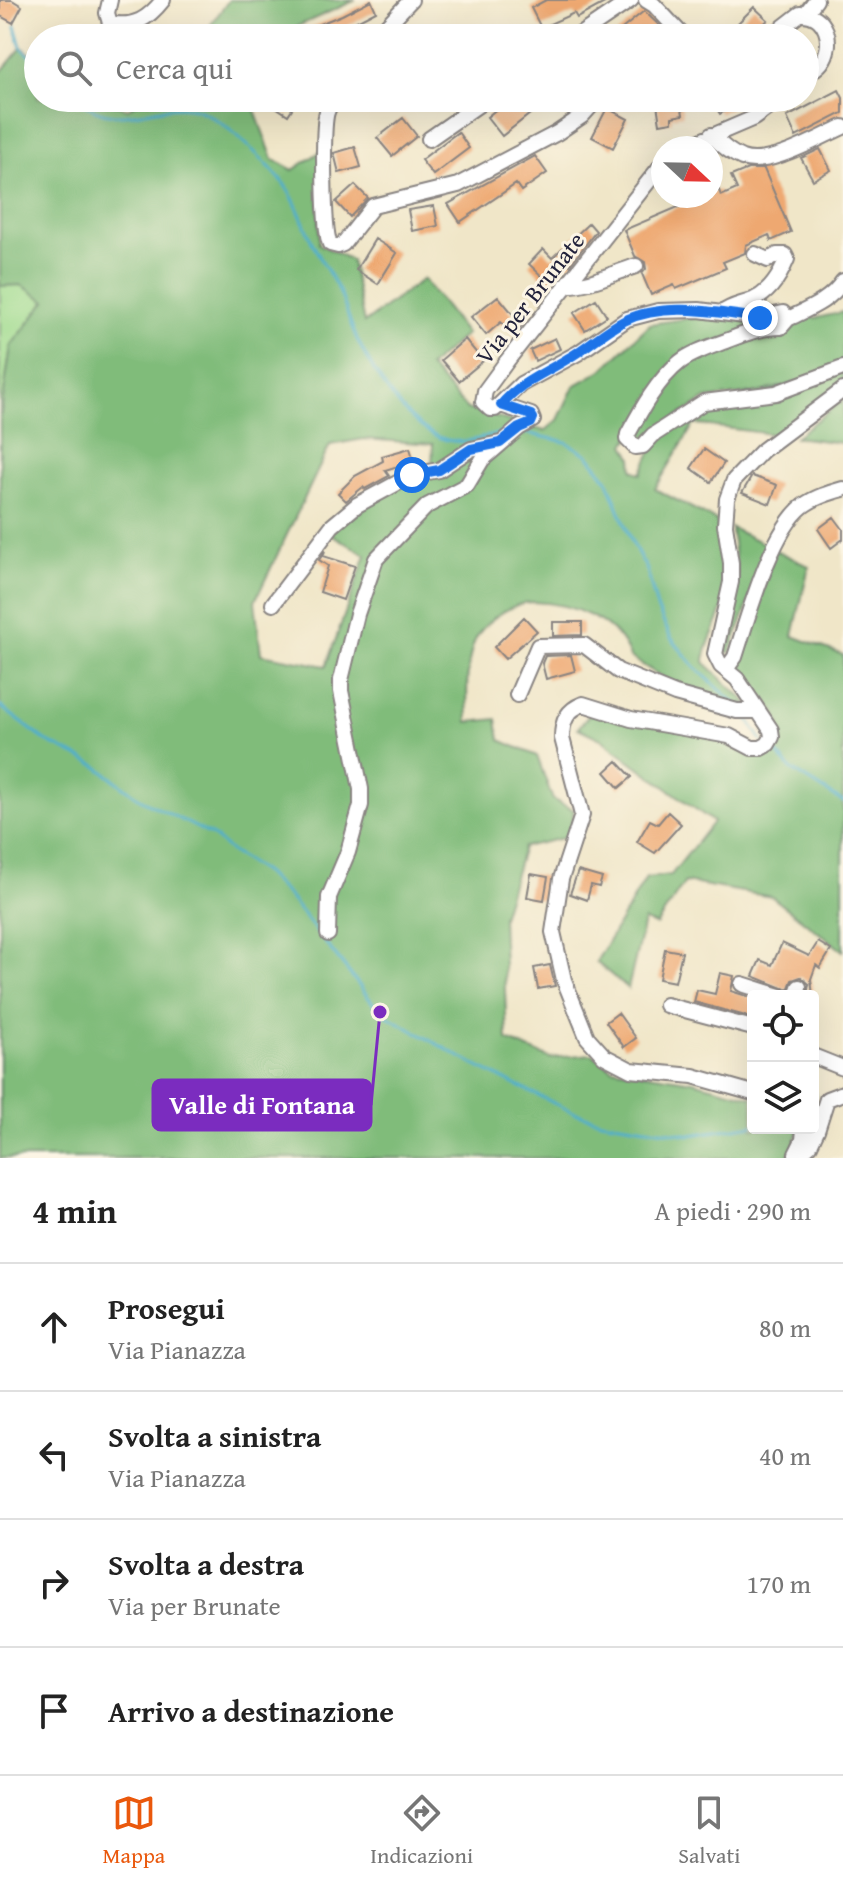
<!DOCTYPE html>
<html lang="it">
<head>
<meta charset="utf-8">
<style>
	:root { --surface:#fff; --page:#f2f2f2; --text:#222; --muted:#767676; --line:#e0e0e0; --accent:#ea580c }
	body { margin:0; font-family:"Gentium Book Plus",serif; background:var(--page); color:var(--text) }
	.controls { position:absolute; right:24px; bottom:24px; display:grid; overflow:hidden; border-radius:8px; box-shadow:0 8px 32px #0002 }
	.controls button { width:72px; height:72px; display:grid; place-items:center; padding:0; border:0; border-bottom:2px solid var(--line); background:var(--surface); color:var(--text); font:40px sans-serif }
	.compass { position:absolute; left:651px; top:136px; width:72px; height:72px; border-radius:50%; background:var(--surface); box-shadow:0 8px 32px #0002; rotate:112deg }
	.stop { position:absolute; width:24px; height:24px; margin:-18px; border:6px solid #1a73e8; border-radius:50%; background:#fff }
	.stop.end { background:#1a73e8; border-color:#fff; box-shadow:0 2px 8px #0008 }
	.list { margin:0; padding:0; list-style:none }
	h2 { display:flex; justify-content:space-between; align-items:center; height:104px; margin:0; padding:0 32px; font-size:34px }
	h2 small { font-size:26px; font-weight:400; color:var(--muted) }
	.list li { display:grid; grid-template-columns:52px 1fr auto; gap:24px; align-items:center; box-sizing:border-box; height:128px; padding:0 32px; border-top:2px solid var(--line) }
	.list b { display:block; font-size:30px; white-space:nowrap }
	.list p { margin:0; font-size:26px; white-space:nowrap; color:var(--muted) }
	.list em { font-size:26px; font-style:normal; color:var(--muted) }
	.icon { flex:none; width:44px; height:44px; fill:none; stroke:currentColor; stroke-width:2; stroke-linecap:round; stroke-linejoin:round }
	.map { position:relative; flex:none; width:843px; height:1158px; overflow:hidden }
	.search { position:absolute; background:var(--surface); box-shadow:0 8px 32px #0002; left:24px; right:24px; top:24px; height:88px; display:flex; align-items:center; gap:20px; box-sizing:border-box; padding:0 28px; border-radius:44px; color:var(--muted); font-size:30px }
	.sheet { height:616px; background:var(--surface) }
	nav { display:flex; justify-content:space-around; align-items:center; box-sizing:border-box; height:112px; border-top:2px solid var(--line); background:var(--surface); font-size:22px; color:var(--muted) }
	nav a { display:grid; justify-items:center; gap:4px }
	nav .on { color:var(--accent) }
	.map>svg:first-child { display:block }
	.green { fill:#a0dc90; stroke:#617f66; stroke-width:2 }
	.forest { fill:#80bc7a; stroke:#516f5a; stroke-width:2; fill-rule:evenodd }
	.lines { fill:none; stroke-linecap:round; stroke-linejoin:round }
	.stream { stroke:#4eaecd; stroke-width:3 }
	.building { fill:#eea871 }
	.minor-casing { stroke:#898482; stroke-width:18 }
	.minor { stroke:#fff; stroke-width:14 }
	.route { stroke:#1a73e8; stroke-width:10 }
	.labels { text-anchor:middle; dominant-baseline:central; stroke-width:6; stroke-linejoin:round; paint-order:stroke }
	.street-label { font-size:24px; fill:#22223b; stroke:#fcf5e5 }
	.leader { fill:none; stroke:#7b2cbf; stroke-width:3 }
	.callout-dot { fill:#7b2cbf; stroke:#fcf5e5; stroke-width:3 }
	.callout { fill:#7b2cbf; stroke:#7b2cbf; stroke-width:3 }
	.callout-label { font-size:26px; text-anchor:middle; font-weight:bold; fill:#fff }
</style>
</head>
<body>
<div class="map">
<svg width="843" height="1158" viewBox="0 0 843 1158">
	<rect width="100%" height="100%" fill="#fcf5e5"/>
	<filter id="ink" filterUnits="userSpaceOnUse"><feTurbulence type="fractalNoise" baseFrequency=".0125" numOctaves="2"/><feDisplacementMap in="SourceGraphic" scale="16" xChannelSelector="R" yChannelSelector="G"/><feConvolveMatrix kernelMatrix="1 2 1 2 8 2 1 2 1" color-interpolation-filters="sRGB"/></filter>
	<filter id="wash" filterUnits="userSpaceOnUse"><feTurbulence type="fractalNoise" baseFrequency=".006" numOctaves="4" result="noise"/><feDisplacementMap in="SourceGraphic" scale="32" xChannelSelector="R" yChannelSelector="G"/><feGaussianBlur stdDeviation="1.8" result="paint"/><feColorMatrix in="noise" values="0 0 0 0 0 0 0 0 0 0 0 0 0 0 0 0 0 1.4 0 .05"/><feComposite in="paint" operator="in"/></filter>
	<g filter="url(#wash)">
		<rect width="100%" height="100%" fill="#f0e6c8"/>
		<path class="green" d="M21 285 46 300 11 346 0 420V286Z"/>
		<path class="forest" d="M229 0H356L291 29 293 38H201Z
			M22 47 38 60V98H97L128 109 144 98H261L254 108 273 159 293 170 320 152 319 244 351 260 364 323 423 279 466 334 429 367 467 409 545 431 558 420 574 386 602 370 650 324 697 317 767 322 685 355 625 445 632 457 633 470 641 474C646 463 651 450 658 441 691 401 793 385 843 372V386L779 435 694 424 655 489 717 521C721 546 727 570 725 596 723 619 706 639 704 662L749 704C706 707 665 679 630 657 617 620 571 603 533 602 515 602 491 617 480 632 464 653 467 697 468 722L497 719 500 740 537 756 553 800 574 810 568 837 523 847 502 917 507 1040 550 1058 592 1054 612 1068 693 1081 753 1097V1128H800L793 1148 786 1158H0V420L11 346 46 301 21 285 0 286V73ZM364 439 433 444 432 467 326 531 366 555 326 666 261 654 255 601 330 445Z
			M843 312V365L776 390 706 399 640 440 637 439 635 431 649 406 682 366 699 356 749 339 780 335 808 317 817 318Z
			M843 400V443L795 437Z
			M731 528 769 546 731 651 728 653 723 647 735 597 737 573Z
			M775 550 809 566 793 636 843 655V951L772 897 685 882 656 925 644 921 628 989 596 962 646 878 671 875 713 822 601 739 578 728 590 714 600 713 732 741 769 756C772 751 777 745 779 739 788 714 752 686 737 670Z"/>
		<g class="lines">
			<path class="stream" d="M15 26 21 47 38 63
				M77 98C118 136 158 97 198 110 225 120 262 158 281 180 295 197 302 220 311 240 319 258 331 275 340 293 346 308 350 324 357 339 373 373 409 430 447 440 469 445 486 436 506 432
				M522 432 566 442 588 455 607 479 632 542 647 570 657 608 671 638 696 668 737 705
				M0 706 46 741 95 765 140 799 213 836 230 851 265 873 290 898 380 1012 480 1068 573 1112 601 1121 691 1135 753 1125
				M747 717 762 741
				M772 748 791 769 843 802
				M813 1097 816 1094"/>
		</g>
		<g id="blocks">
			<path class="building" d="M0 0H12L22 6 13 23 0 16Z
				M371 0 376 11 345 27 358 38H284L342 15Z
				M546 0H610L577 18 574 13 541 28 531 8Z
				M754 7 768 20 747 38 735 26Z
				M644 11 663 29 652 38H611Z
				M839 90 843 98V113L796 137 787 117Z
				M262 98H299L288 115Z
				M510 98H525L535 110 502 136 487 117Z
				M724 98H755L740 111 735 105 720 114 714 104Z
				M681 101 683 115 672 117V122L660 124 657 104Z
				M607 108 628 119 613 148 592 137Z
				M403 118 417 136 392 156 377 138Z
				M458 132 469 148 433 175 421 160Z
				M355 147 361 167 339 173 334 153Z
				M820 149 831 170 813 180 801 158Z
				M535 156 547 173 521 191 516 184 460 222 448 204Z
				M748 169H764L791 232 771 241 769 235 746 245 745 253 723 262 726 268 676 289 674 285 651 295 642 274 646 269 645 262 635 256 624 230 704 196H711V193L719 190 721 196 737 189 731 176Z
				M355 185 368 198 350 217 336 202Z
				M434 206 438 226 412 231 408 210Z
				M589 223 596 231 570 265 566 261 548 282 529 264 543 249 552 258Z
				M375 239 397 253 378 284 356 270Z
				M498 296 522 325 515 335 501 322 486 335 471 317Z
				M596 299 607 316 585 330 574 313Z
				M555 338 560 349 535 361 530 350Z
				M465 339 483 361 459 381 441 360Z
				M410 448 414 461 385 470 389 476 365 489 363 487 346 501 338 493 355 476 383 461 382 456Z
				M704 449 724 463 711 482 691 468Z
				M752 476 777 485 770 504 742 493Z
				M834 517 843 529V539L831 548 818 529Z
				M325 551 323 556 355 566 343 600 320 592 328 566 319 560Z
				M524 617 537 631 505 659 494 647Z
				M553 622H582V635L553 636Z
				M571 655 575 671 546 679 542 663 545 656Z
				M617 761 632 777 619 788 605 772Z
				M668 812 681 824 655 853 637 842 650 820 658 824Z
				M578 871 602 878 599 887 591 885 587 900 570 894Z
				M531 874 548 877 544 900 527 897Z
				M818 942 831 950 820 968 816 965 811 979 813 996H807L809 984 801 977 792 980 788 990 753 976 760 960 772 965 782 943 809 956Z
				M665 949 682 952 675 982 659 979Z
				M550 965 555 986 538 989 534 968Z
				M720 973 734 976 731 991 753 998V1018L694 1002 697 990 715 994Z
				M618 1013 636 1038 624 1047 606 1022Z"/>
		</g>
	</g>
	<g filter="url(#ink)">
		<use href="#blocks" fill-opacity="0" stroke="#898482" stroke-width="2"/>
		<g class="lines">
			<defs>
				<path id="minor" d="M110 0 107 13 110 23C134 28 148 19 163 0
					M646 0 654 5 685 38
					M806 13 816 0
					M375 38 411 0
					M575 38 631 0
					M769 38 800 14C826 12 836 44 821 63 817 68 810 72 805 76
					M334 98C331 104 327 109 326 116 323 133 323 231 330 244L338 246 343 244 373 206 458 185 557 133 582 116 598 98
					M711 135C720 144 730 153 742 158 768 168 818 138 843 127
					M429 139 488 98
					M684 148 754 118 781 98
					M663 163 507 361 485 391 483 402 490 409H495L521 384 578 353 627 319 658 311 699 310 760 318 783 313 788 319 781 327C761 327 744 334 726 341 710 347 693 352 680 362 658 379 641 410 628 434L627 439 635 447 643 446 653 435 704 402 776 393 843 368
					M566 285C589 286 613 273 636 266
					M722 313C732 305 741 305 753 300 770 293 780 276 787 259L785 255H777L768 260 755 254
					M788 319C808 309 830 301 843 281
					M273 604 332 526 357 505 412 475 439 470 471 449 500 443
					M727 668 735 657C748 617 771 531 803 506 815 497 829 493 843 489
					M517 695 538 646 584 645 618 671 675 694 737 711H758
					M328 934 329 897 348 852 361 805V789L341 691V680L357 614 376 559 427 506 467 485 482 460 519 428 533 420 531 415 501 405
					M742 984 780 996
					M796 996 799 987
					M666 1005 753 1028
					M813 1056 843 1068
					M753 1093 693 1076 631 1070 604 1056 587 1037 564 980 553 932 561 879 582 815 562 738C562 721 567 710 583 704L631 719 729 736 752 748H761L768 744 772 737 771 730 737 679 721 666 715 654 731 582V563L725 525 727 499 734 480 763 450 843 390
					M798 1150 803 1151 810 1145 817 1130 827 1099 843 1093
					M796 1154 803 1140 804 1128"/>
			</defs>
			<use href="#minor" class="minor-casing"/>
			<use href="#minor" class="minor"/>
		</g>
	</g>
	<g class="lines" filter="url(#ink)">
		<path class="route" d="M412 475 439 470 471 449 500 443 519 428 531 423 533 418 531 415 501 405C519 383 543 374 567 359 587 348 604 331 624 321 665 301 717 313 760 318"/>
	</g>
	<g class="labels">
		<g class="street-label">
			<text transform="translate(530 298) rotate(-52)">Via per Brunate</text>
		</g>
	</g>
	<path class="leader" d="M380 1012L371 1105"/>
	<circle class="callout-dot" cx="380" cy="1012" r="8"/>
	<rect class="callout" x="153" y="1080" width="218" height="50" rx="8"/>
	<g class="callout-label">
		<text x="262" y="1114">Valle di Fontana</text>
	</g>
</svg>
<div class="controls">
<button><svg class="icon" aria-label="locate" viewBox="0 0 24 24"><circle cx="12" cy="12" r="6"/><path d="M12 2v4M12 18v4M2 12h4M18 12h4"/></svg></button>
<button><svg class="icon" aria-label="layers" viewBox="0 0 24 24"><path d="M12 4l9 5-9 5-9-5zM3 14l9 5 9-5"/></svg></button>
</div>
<svg class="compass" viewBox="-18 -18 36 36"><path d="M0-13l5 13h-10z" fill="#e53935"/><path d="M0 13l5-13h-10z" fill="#767676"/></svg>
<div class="stop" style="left:412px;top:475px"></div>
<div class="stop end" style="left:760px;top:318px"></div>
<div class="search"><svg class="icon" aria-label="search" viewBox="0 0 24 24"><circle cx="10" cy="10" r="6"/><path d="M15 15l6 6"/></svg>Cerca qui</div>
</div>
<section class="sheet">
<h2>4 min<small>A piedi · 290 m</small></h2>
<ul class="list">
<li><svg class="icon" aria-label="ahead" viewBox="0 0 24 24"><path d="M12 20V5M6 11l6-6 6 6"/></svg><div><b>Prosegui</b><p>Via Pianazza</p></div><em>80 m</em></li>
<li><svg class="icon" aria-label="left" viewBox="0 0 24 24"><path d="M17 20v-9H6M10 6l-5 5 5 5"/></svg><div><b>Svolta a sinistra</b><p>Via Pianazza</p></div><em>40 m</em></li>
<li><svg class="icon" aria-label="right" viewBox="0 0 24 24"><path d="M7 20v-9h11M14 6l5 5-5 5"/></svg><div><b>Svolta a destra</b><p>Via per Brunate</p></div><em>170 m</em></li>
<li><svg class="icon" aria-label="arrive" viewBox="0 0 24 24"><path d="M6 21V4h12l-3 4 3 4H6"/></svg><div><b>Arrivo a destinazione</b></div></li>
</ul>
</section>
<nav>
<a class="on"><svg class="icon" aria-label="map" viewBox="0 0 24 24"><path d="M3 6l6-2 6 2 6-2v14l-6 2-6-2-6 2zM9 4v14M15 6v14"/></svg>Mappa</a>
<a><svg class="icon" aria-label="directions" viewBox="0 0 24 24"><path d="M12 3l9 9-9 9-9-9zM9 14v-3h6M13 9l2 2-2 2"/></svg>Indicazioni</a>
<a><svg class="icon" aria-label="saved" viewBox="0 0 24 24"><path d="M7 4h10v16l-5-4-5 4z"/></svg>Salvati</a>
</nav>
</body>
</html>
